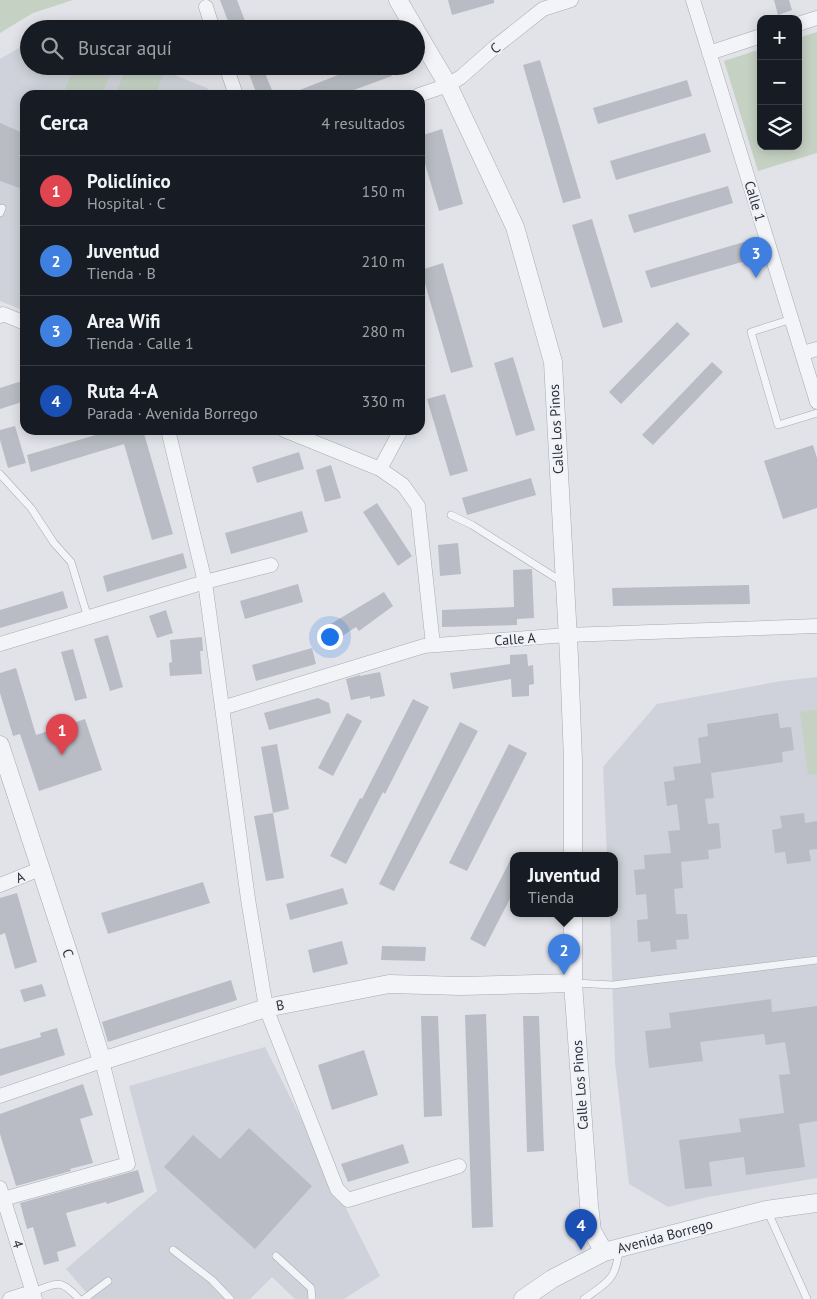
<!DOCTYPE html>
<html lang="es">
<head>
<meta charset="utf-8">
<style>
	:root { --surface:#171b24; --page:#242831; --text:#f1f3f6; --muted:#9ea1a6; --line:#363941; --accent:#bf5457 }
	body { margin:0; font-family:"PT Sans",sans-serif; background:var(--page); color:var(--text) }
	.controls { position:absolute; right:15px; top:15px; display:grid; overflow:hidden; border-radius:10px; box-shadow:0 2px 12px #0003 }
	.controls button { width:45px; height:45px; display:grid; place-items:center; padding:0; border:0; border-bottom:1px solid var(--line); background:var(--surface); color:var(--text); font:25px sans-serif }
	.you { position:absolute; left:329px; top:636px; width:18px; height:18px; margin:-12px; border:4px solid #fff; border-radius:50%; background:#1a73e8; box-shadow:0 0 0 8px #1a73e833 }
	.badge { display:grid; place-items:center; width:32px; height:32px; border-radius:50%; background:var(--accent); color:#fff; font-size:16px; font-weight:700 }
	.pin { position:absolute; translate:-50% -41px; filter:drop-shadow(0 1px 2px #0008) }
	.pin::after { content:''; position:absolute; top:26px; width:18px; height:15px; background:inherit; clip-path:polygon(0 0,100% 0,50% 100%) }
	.popup { position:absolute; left:510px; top:852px; width:108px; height:65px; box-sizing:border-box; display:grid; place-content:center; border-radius:10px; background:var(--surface); filter:drop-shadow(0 1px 4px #0005); font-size:16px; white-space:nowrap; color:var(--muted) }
	.popup b { font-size:19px; color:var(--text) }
	.popup::after { content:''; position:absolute; left:50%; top:100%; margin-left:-10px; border:10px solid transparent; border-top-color:var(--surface) }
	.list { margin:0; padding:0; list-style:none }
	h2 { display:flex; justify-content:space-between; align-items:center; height:65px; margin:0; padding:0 20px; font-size:21px }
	h2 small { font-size:16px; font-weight:400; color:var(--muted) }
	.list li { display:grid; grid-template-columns:32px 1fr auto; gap:15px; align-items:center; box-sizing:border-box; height:70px; padding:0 20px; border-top:1px solid var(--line) }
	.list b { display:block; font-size:19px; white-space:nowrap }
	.list p { margin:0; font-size:16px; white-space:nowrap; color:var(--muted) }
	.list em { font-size:16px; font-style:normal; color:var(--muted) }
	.icon { flex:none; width:28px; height:28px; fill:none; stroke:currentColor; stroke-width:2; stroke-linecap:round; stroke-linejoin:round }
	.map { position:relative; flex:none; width:817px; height:1299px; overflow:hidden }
	.search { position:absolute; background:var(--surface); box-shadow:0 2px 12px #0003; left:20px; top:20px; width:405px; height:55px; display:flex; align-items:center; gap:12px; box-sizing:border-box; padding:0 18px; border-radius:28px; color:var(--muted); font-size:19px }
	.panel { position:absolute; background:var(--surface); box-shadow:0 2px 12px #0003; left:20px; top:90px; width:405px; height:345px; border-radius:15px }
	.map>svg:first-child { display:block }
	.built { fill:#cfd2da }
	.green { fill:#c5d1c3 }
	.building { fill:#b9bcc4 }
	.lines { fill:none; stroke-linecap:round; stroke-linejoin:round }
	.service-casing { stroke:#a7aab2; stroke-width:8 }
	.minor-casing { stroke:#a7aab2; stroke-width:15 }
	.tertiary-casing { stroke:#a7aab2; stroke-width:19 }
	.service { stroke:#f3f4f7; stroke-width:7 }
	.minor { stroke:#f3f4f7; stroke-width:14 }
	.tertiary { stroke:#f3f4f7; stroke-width:18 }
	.labels { text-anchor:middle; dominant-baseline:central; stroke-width:4; stroke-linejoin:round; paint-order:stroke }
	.street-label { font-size:14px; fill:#2b303e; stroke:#f0f2f6 }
</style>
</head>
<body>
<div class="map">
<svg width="817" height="1299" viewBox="0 0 817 1299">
	<rect width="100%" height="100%" fill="#e1e3e8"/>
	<path class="built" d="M29 42V66H152L207 88 211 95H25V311L0 301V59Z
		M817 677V1178L708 1197 668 1207 629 1184 615 1062 610 914H614V856H607L603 767 657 704 781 681Z
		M265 1047 380 1276 344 1299H295L272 1277 250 1299H92L66 1269 157 1191 129 1086Z"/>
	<path class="green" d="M0 0H73L33 13 0 33Z
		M817 32V153L758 171 724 61 761 49V146H798V38Z
		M74 66H113L102 95H63Z
		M126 66H148L164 72 155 95H116Z
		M817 710V774L808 775 800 712Z"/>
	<path class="building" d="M220 0H237L248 29H231Z
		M448 0H494V3L452 15Z
		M774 0H789L792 10 778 15Z
		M540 60 581 198 563 203 523 65Z
		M246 66H262L274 95H257Z
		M361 66H388L392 76 340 95H287Z
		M687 80 692 96 598 124 593 108Z
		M0 123 25 134V143L19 156 25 158V190L0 181Z
		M442 129 463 204 439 211 420 147V136Z
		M705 133 711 152 616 180 610 161Z
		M728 186 733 203 634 233 628 215Z
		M592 219 623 322 603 328 572 225Z
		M744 242 749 260 651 288 645 271Z
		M443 263 473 367 451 373 421 270Z
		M677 322 690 334 621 404 609 392Z
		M513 357 535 430 516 436 494 363Z
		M712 362 723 372 653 445 642 435Z
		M25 380V401L0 409V388Z
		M445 394 468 471 450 476 427 399Z
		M15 426 26 463 8 468 0 440V430Z
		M113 430H143L173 534 152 540 124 444 31 472 27 455Z
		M813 445 817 458V508L783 519 764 461Z
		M299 452 304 469 257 483 252 467Z
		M331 465 341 498 325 502 316 470Z
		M531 478 536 495 467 515 462 498Z
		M377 503 412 556 398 566 363 512Z
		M302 511 308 532 231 554 225 533Z
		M458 543 461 574 440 576 438 545Z
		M183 553 187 568 107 592 103 576Z
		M532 569 534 618 517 619V625L442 627V610L514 607 513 570Z
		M298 584 303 602 245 619 240 601Z
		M749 585 750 604 613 606 612 588Z
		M63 591 68 608 0 628V610Z
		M384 592 393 606 359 631 356 627 338 639 329 625Z
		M166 610 173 633 157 638 149 616Z
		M108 635 123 687 110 691 94 639Z
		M202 637 203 651H200L202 674 170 676 169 663 172 662 170 640Z
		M312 648 316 664 256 681 252 665Z
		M73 649 87 698 75 701 61 652Z
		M527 654 528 666 533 665 534 684 529 685V696L512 697 511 679 453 689 450 673 510 664V655Z
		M16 668 36 735 85 719 102 770 39 791 20 734 13 736 0 693V673Z
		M380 672 385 696 370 699V696L351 700 346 679 360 675V676Z
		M318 698 329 703 331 713 269 730 264 713Z
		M413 699 429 707 385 794 383 792 346 864 330 856 360 798 362 799Z
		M347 713 362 721 333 776 318 768Z
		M778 713 780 728 791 727 794 750 782 752 783 762 711 773 714 798 705 799 708 824 719 823 721 848 708 850 709 859 681 862 683 888 674 889 676 914H687L689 939 676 940 677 949 651 952 650 941 638 942 637 920 648 919 646 894 636 895 634 870 645 869 644 855 671 853 668 831 680 830 677 804 667 806 664 782 675 780 673 767 701 763 698 738 708 736 707 724Z
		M460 722 478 731 394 891 379 884Z
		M277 744 289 809 273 813 261 747Z
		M509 744 527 753 467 871 449 863Z
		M273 813 284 878 266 881 254 816Z
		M804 813 805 823 817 821V849L809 850 811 861 787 864 785 852 775 853 772 830 782 828 780 816Z
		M514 853V891L485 947 470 939Z
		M203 882 210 903 108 934 101 913Z
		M343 888 348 904 290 920 286 904Z
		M17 893 37 962 15 969 5 933 0 935V898Z
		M342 941 348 964 313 973 308 950Z
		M382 946 426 947 425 961 381 960Z
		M231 980 237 1000 108 1042 102 1022Z
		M42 984 46 996 24 1002 20 990Z
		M771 999 772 1012 817 1006V1121L799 1124 805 1167 746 1175 744 1157 709 1162 712 1186 685 1189 679 1140 741 1132 739 1119 784 1113 779 1075 790 1074 785 1042 766 1045 764 1034 700 1042 703 1061 649 1068 645 1031 671 1028 669 1013Z
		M486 1014 493 1227 472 1228 465 1015Z
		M421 1016H438L442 1116 424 1117Z
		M523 1016H539L544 1151 527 1152Z
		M57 1028 65 1055 0 1076V1049L41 1037 40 1033Z
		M364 1050 378 1095 332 1110 318 1065Z
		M83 1084 93 1115 80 1119 93 1163 70 1169 71 1171 16 1186 0 1134V1114Z
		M249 1128 312 1186 255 1249 164 1167 193 1135 220 1159Z
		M403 1144 409 1163 348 1182 341 1164Z
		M138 1170 144 1192 107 1204 106 1202 66 1213 76 1246 57 1252 59 1261 44 1265 33 1227 27 1229 20 1203Z"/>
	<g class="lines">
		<defs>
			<path id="service" d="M0 213 2 208
				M792 319 751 332 778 425 817 413
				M0 474 31 508 54 543 71 562 88 618
				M451 515 472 525 564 583
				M574 983 613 985 817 960
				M767 1210 807 1299
				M173 1250 212 1280 230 1299
				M276 1256 311 1288 312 1299
				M32 1292C58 1284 59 1277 79 1299
				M84 1299 108 1281
				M584 1299C608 1282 616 1280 619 1249"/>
			<path id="minor" d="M693 0 817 402
				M206 7 213 29
				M798 24 817 18
				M709 53 761 36
				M226 66 236 95
				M419 95 448 85 461 77 495 47 543 9 571 0
				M0 316 3 314 25 323
				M803 353 817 349
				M168 430 205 582 248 899 266 1008 337 1189 348 1200 459 1166
				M284 430 380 469 403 485 418 506 433 645
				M380 469 401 430
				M0 644 205 582 271 565
				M222 708 424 646 567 635 817 626
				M0 885 40 869
				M0 1096 102 1061 128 1164 3 1199
				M0 1188 35 1299
				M10 1299 32 1292"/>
			<path id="tertiary" d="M398 0 415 29
				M416 31 448 85 515 227 553 362 569 657 573 760V856
				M0 745 68 952 102 1061 266 1008 389 984 461 986 573 983
				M573 914V983L589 1205 592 1231 604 1252
				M523 1299 552 1279 604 1252 766 1210 817 1203"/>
		</defs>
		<use href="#service" class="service-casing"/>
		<use href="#minor" class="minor-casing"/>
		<use href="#tertiary" class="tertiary-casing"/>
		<use href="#service" class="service"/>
		<use href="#minor" class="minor"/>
		<use href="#tertiary" class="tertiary"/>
	</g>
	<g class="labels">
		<g class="street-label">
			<text transform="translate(495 48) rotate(-40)">C</text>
			<text transform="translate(755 201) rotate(73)">Calle 1</text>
			<text transform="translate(556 429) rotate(-93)">Calle Los Pinos</text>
			<text transform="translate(515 639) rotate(-4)">Calle A</text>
			<text transform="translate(20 877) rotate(-21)">A</text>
			<text transform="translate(68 953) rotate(72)">C</text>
			<text transform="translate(280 1005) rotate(-11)">B</text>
			<text transform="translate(580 1085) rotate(-94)">Calle Los Pinos</text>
			<text transform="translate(665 1236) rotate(-15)">Avenida Borrego</text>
			<text transform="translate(18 1244) rotate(73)">4</text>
		</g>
	</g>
</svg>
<div class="controls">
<button>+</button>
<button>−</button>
<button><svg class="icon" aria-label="layers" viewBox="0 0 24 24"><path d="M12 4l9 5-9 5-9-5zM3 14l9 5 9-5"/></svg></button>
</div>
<div class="you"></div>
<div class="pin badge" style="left:62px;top:755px;background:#e0444e">1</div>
<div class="pin badge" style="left:564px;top:975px;background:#3f7fe0">2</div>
<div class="popup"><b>Juventud</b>Tienda</div>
<div class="pin badge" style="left:756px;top:278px;background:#3f7fe0">3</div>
<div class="pin badge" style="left:581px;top:1250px;background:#1a4fb4">4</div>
<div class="search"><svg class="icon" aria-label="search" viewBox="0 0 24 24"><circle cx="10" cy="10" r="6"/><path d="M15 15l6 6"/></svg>Buscar aquí</div>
<section class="panel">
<h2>Cerca<small>4 resultados</small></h2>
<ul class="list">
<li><span class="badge" style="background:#e0444e">1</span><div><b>Policlínico</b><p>Hospital · C</p></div><em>150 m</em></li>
<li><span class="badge" style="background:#3f7fe0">2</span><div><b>Juventud</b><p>Tienda · B</p></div><em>210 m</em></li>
<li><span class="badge" style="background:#3f7fe0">3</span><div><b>Area Wifi</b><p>Tienda · Calle 1</p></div><em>280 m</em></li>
<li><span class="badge" style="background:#1a4fb4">4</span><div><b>Ruta 4-A</b><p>Parada · Avenida Borrego</p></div><em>330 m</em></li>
</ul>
</section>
</div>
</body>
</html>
